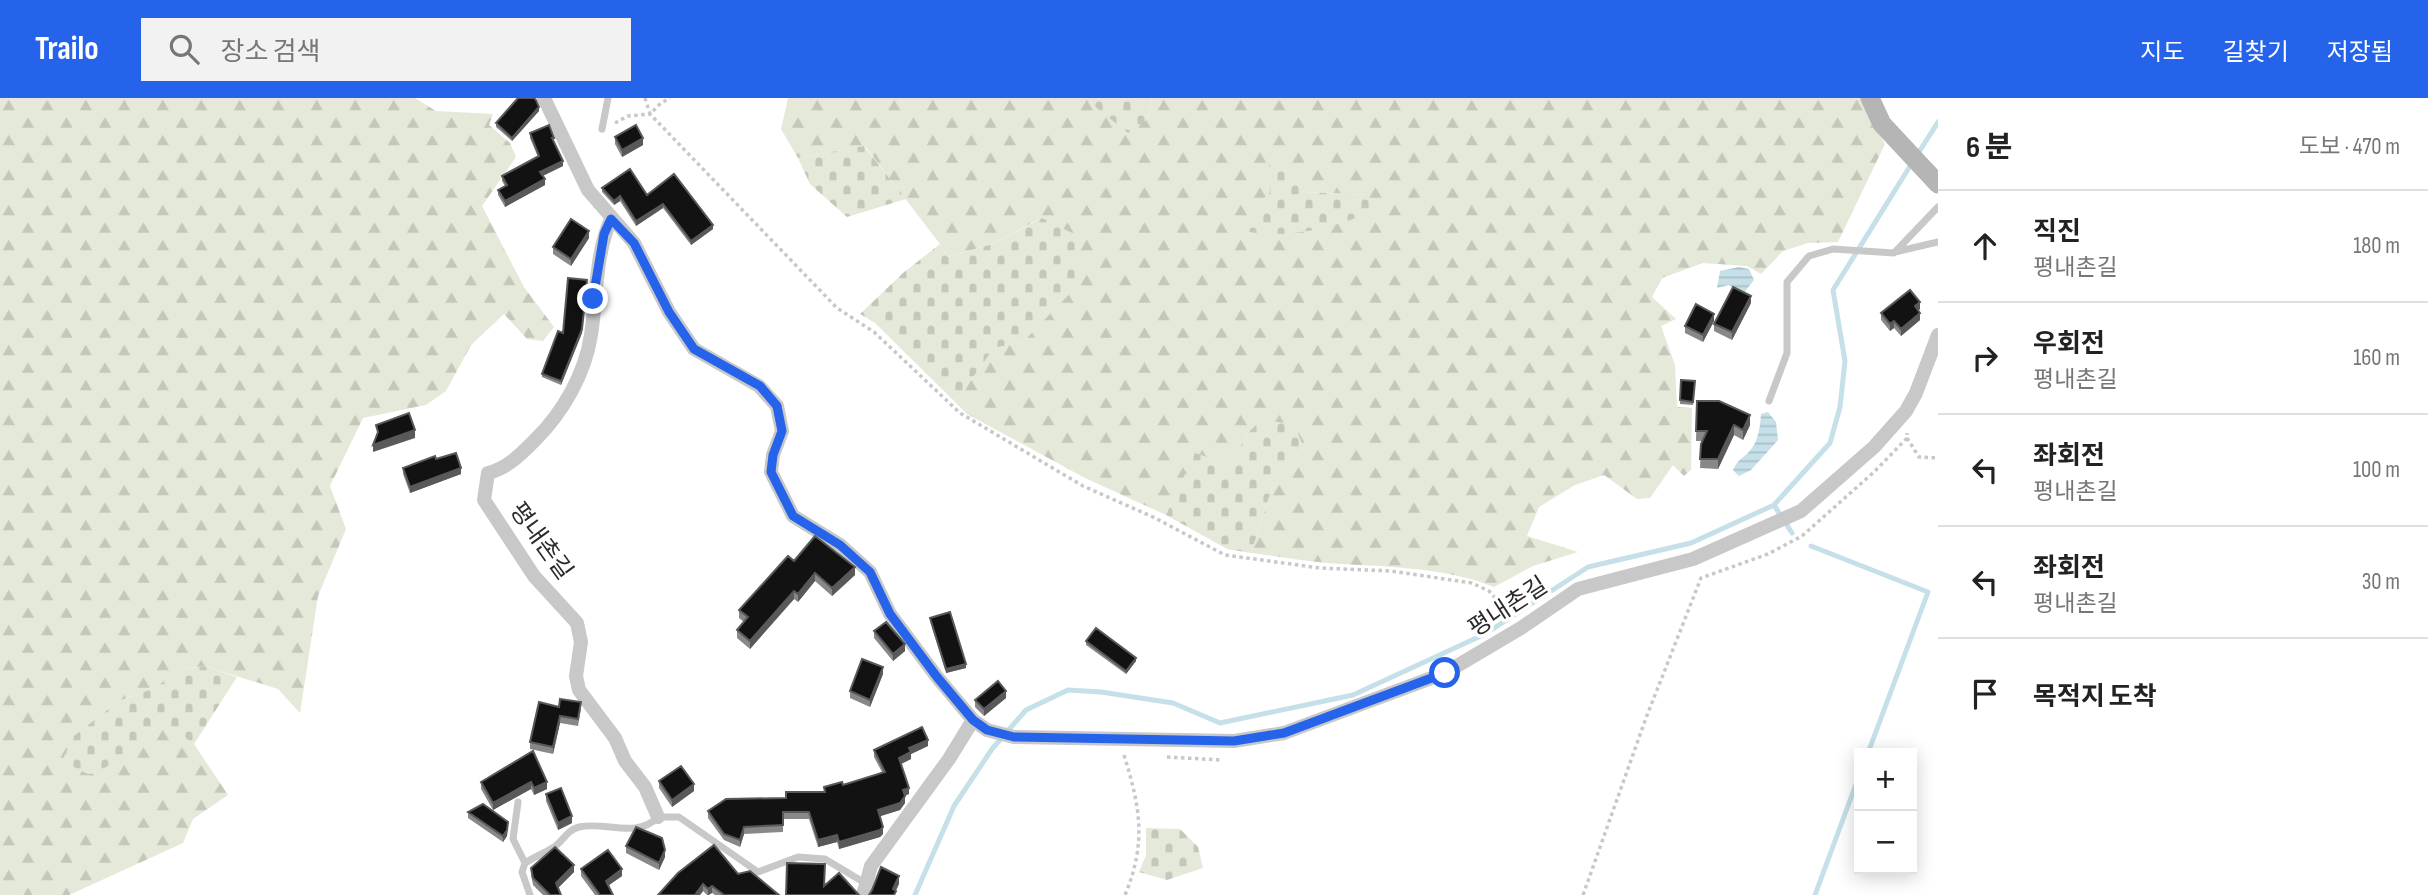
<!DOCTYPE html>
<html lang="ko">
<head>
<meta charset="utf-8">
<style>
	:root { --surface:#fff; --page:#f2f2f2; --text:#222; --muted:#767676; --line:#e0e0e0; --accent:#2563eb }
	body { margin:0; font-family:"Sofia Sans Condensed","Noto Sans KR",sans-serif; background:var(--page); color:var(--text) }
	.controls { position:absolute; right:21px; bottom:21px; display:grid; overflow:hidden; border-radius:0px; box-shadow:0 4px 18px #0003 }
	.controls button { width:63px; height:63px; display:grid; place-items:center; padding:0; border:0; border-bottom:2px solid var(--line); background:var(--surface); color:var(--text); font:35px sans-serif }
	.stop { position:absolute; width:21px; height:21px; margin:-16px; border:5px solid #2563eb; border-radius:50%; background:#fff }
	.stop.end { background:#2563eb; border-color:#fff; box-shadow:0 2px 7px #0008 }
	.list { margin:0; padding:0; list-style:none }
	h2 { display:flex; justify-content:space-between; align-items:center; height:91px; margin:0; padding:0 28px; font-size:30px }
	h2 small { font-size:23px; font-weight:400; color:var(--muted) }
	.list li { display:grid; grid-template-columns:46px 1fr auto; gap:21px; align-items:center; box-sizing:border-box; height:112px; padding:0 28px; border-top:2px solid var(--line) }
	.list b { display:block; font-size:26px; white-space:nowrap }
	.list p { margin:0; font-size:23px; white-space:nowrap; color:var(--muted) }
	.list em { font-size:23px; font-style:normal; color:var(--muted) }
	.icon { flex:none; width:38px; height:38px; fill:none; stroke:currentColor; stroke-width:2; stroke-linecap:round; stroke-linejoin:round }
	.map { position:relative; flex:none; width:1938px; height:797px; overflow:hidden }
	header { display:flex; align-items:center; gap:42px; box-sizing:border-box; height:98px; padding:0 35px; background:var(--accent); color:#fff }
	header strong { font-size:33px }
	nav { display:flex; gap:38px; margin-inline-start:auto; font-size:24px }
	.search { width:490px; height:63px; background:var(--page); display:flex; align-items:center; gap:18px; box-sizing:border-box; padding:0 24px; border-radius:0px; color:var(--muted); font-size:26px }
	main { display:flex }
	aside { flex:1; background:var(--surface) }
	.map>svg:first-child { display:block }
	.forest { fill:url(#forest-firs); fill-rule:evenodd }
	.cemetery { fill:url(#cemetery-stones) }
	.water { fill:url(#water-rules) }
	.lines { fill:none; stroke-linecap:round; stroke-linejoin:round }
	.stream { stroke:#c5e0e8; stroke-width:5 }
	.path { stroke:#c8c8c8; stroke-width:3.5; stroke-dasharray:3.5 3.5; stroke-linecap:butt }
	.lane { stroke:#c8c8c8; stroke-width:7 }
	.street { stroke:#c8c8c8; stroke-width:14 }
	.secondary { stroke:#b5b5b5; stroke-width:19 }
	.wall { fill:#888 }
	.shaded-wall { fill:#595959 }
	.building { fill:#121212; stroke:#595959; stroke-width:2 }
	.route { stroke:#2563eb; stroke-width:9 }
	.labels { text-anchor:middle; dominant-baseline:central; stroke-width:7; stroke-linejoin:round; paint-order:stroke }
	.street-label { font-size:24px; fill:#2b2b2b; stroke:#fff }
</style>
</head>
<body>
<header>
<strong>Trailo</strong>
<div class="search"><svg class="icon" aria-label="search" viewBox="0 0 24 24"><circle cx="10" cy="10" r="6"/><path d="M15 15l6 6"/></svg>장소 검색</div>
<nav><a>지도</a><a>길찾기</a><a>저장됨</a></nav>
</header>
<main>
<div class="map">
<svg width="1938" height="797" viewBox="0 0 1938 797">
	<defs>
		<pattern id="forest-firs" width="22" height="20" patternUnits="userSpaceOnUse" patternTransform="scale(1.75)"><rect width="22" height="20" fill="#e4e9d9"/><path d="M5 1l3.5 6h-7zM16 11l3.5 6h-7z" fill="#c4c8ba"/></pattern>
		<pattern id="cemetery-stones" width="16" height="16" patternUnits="userSpaceOnUse" patternTransform="scale(1.75)"><rect width="16" height="16" fill="#e4e9d9"/><path d="M2 7V4a2 2 0 0 1 4 0v3zM10 15v-3a2 2 0 0 1 4 0v3z" fill="#c4c8ba"/></pattern>
		<pattern id="water-rules" width="6" height="5" patternUnits="userSpaceOnUse" patternTransform="scale(1.75)"><rect width="6" height="5" fill="#c5e0e8"/><path d="M0 2.5h6" fill="none" stroke="#a9c0c7"/></pattern>
	</defs>
	<rect width="100%" height="100%" fill="#fff"/>
	<path class="forest" d="M0 0H415L436 13 493 16 489 27 510 45 516 59 482 108 524 189 554 229 543 243 527 241 504 216 471 247 446 293 426 307 363 320 330 388 346 431 318 498 300 615 278 591 204 568 178 572 155 590 119 603 131 653 155 630H172L194 646 228 697 193 721 183 745 69 797H0Z
		M788 0H1090L1092 6 1148 21 1152 0H1863L1868 16 1885 46 1838 144 1808 145 1783 153 1761 176 1747 168 1703 165 1662 180 1652 199 1676 221 1661 228 1675 267 1677 309 1692 310 1691 372 1684 378 1673 367 1650 400 1637 401 1604 377 1575 387 1539 409 1527 438 1578 454 1533 468 1494 489C1442 468 1382 469 1327 465 1302 463 1276 458 1251 455L1272 390 1304 350 1248 335 1230 367 1195 356 1166 417 1083 379 967 316 955 304 994 250 1023 244 1041 120 993 146 947 159 940 146 865 48 798 60 781 31ZM1285 70 1304 94 1368 97 1250 117 1270 94Z"/>
	<path class="cemetery" d="M1090 0H1152L1148 21 1128 35 1092 6Z
		M864 48 906 101 847 119 810 86 798 60Z
		M1269 67 1285 70 1304 94 1368 97 1375 113C1334 129 1290 142 1245 133L1250 117 1270 94Z
		M1042 120 1074 136 1085 180 1023 244 994 250 955 304 875 225 860 216 903 175 940 146 947 159 993 146Z
		M1261 322 1294 326 1304 350 1272 390 1251 455 1227 451 1166 417 1195 355 1230 367 1248 335Z
		M204 568 237 579 194 646 172 630H155L131 653 92 678 62 663 74 638 119 603 155 590 178 572Z
		M1146 730 1180 731 1198 749 1203 770 1167 782 1139 774 1146 757Z"/>
	<path class="water" d="M1739 169 1749 171 1754 182 1743 196 1729 187 1717 190 1720 173Z
		M1768 314 1776 324 1778 342 1751 372 1739 378 1733 372C1737 361 1746 359 1752 350 1759 340 1760 328 1761 316Z"/>
	<g class="lines">
		<path class="stream" d="M1917 57 1938 24
			M1774 407 1792 435
			M1811 448 1928 494 1868 655
			M915 797 954 708 992 651 1026 612 1068 592 1101 594 1173 605 1220 625 1353 597 1485 536 1588 469 1691 445 1774 407 1830 345 1840 309 1845 263 1833 192 1912 65
			M1815 797 1859 678"/>
		<path class="path" d="M645 0 650 16 661 5 670 0
			M615 25 628 18 650 16 837 210 874 234 960 315 1083 388 1153 419 1225 457 1320 470 1391 473 1472 485 1489 493 1511 518
			M1907 340 1919 359 1938 360
			M1124 657C1140 709 1147 744 1125 797
			M1167 659 1221 662
			M1583 797 1646 620 1701 480 1768 456 1802 438 1874 374 1907 340V335"/>
		<path class="lane" d="M602 31 608 0
			M1895 154 1938 144
			M1769 303 1787 255V184L1809 158 1833 151 1894 155 1938 109
			M518 704 513 741 525 765
			M530 797 522 774 525 765C534 759 545 755 554 749 564 742 567 732 579 729 605 723 637 741 658 719H679L758 774 798 759 825 761 865 785"/>
		<path class="street" d="M544 0 588 92 634 145 669 214 694 251 759 288 777 308 782 333 773 357 771 374 793 418 840 447 870 474 890 516 937 579 973 622 987 632 1014 639 1234 643 1284 635 1445 575 1521 530 1578 491 1693 461 1801 413 1874 349 1906 313 1916 295 1938 237
			M611 121C595 157 597 199 591 237 585 276 563 314 536 341 522 355 508 370 488 375L484 402 534 478 577 525 581 544 576 578 579 592 615 640 625 663 645 689 658 719
			M863 797 871 768 949 661 973 622"/>
		<path class="secondary" d="M1870 0 1882 26 1938 86"/>
	</g>
	<path class="wall" d="M539 13 512 43 496 29V25Z
		M530 35 554 44 563 68 543 78 545 87 505 109 498 97V92L505 88 502 83V78L538 59 530 40Z
		M615 39 643 47 622 59 615 46Z
		M602 90 647 97 713 131 691 147 663 110 636 128 620 103 614 107 602 94Z
		M589 140 571 168 553 156V149Z
		M587 185 582 235 561 287 542 279V276L563 235Z
		M1751 205 1732 242 1714 233V226Z
		M1920 211 1918 213 1920 222 1901 238 1894 230 1890 233 1881 222V215Z
		M1714 223 1703 244 1685 235V228Z
		M1681 282 1695 283 1693 307 1680 306Z
		M1697 303 1750 327 1743 342 1734 337 1718 371 1700 370 1701 346 1702 343H1696Z
		M436 361 461 376 410 395 403 376V370Z
		M794 463 855 477 832 498 815 483 798 504 794 501 750 551 737 540V532L744 524 739 520V512Z
		M930 520 966 570 946 575 930 523Z
		M874 533 905 553 893 563 874 540Z
		M1086 543 1136 563 1126 576 1086 547Z
		M883 576 870 609 850 600V593Z
		M1006 600 984 618 975 609V602Z
		M559 609 581 611 578 628 560 625 553 656 530 651V644Z
		M928 648 911 656V661L901 666 909 696 905 698V705L900 712 879 718 883 736 880 739 839 751 837 744 818 749 809 721H783V734L744 736 740 749 724 742 708 720V713L824 694V689L843 687 882 674 874 659V652Z
		M533 653 547 691 534 697 531 691 493 712 481 691V684Z
		M659 683 694 693 672 709 659 690Z
		M546 696 572 725 558 732 546 703Z
		M468 714 508 730 507 738 503 744 468 720Z
		M626 748 665 759 659 772 626 755Z
		M531 770 574 774 558 790 561 797H543L533 787 531 777Z
		M581 771 622 778 608 788 613 797H595L581 778Z
		M738 776 779 797H715L712 795 709 797H707L703 793 700 797H658Z"/>
	<path class="shaded-wall" d="M539 9V13L512 43V40Z
		M643 40V47L622 59V52Z
		M563 63V68L540 79V74Z
		M545 81V87L505 109V103Z
		M620 98V103L614 107V103Z
		M663 106V110L636 128V123Z
		M713 127V131L691 147V143Z
		M589 133V140L571 168V161Z
		M587 185 582 235 561 287V283Z
		M1751 198V205L1732 242V234Z
		M1920 204V211L1915 215V208Z
		M1920 215V222L1901 238V231Z
		M1714 216V223L1703 244V237Z
		M1894 223V230L1890 233V226Z
		M1750 317V327L1743 342V332Z
		M1734 327V337L1718 371V361Z
		M415 332V340L373 354V347Z
		M461 370V376L410 395V389Z
		M855 469V477L832 498V490Z
		M815 475V483L798 504V496Z
		M794 493V501L750 551V543Z
		M905 546V553L893 563V556Z
		M1136 560V563L1126 576V573Z
		M966 566V570L946 575V571Z
		M883 569V576L870 609V602Z
		M1006 593V600L984 618V611Z
		M560 618V625L553 656V649Z
		M928 642V648L911 656V661L899 667V660L909 650Z
		M531 684V691L493 712V705Z
		M547 684V691L534 697V690Z
		M694 686V693L672 709V702Z
		M909 690V696L903 698V692Z
		M905 698V705L900 712 878 719V712Z
		M572 718V725L558 732V725Z
		M508 724 507 738 503 744V738Z
		M744 729V736L740 749V742Z
		M883 729V736L880 739 839 751V744Z
		M837 737V744L818 749V742Z
		M665 752V759L659 772V765Z
		M574 767V774L556 792V785Z
		M622 771V778L606 789V783Z
		M899 778V786L894 797 893 791Z
		M703 786V793L700 797H695Z
		M712 788V795L708 797V791Z"/>
	<path class="building" d="M518 0H534L536 2 539 9 512 40 496 25Z
		M549 27 554 40H552L563 63 540 74 545 81 505 103 498 92 507 87 502 78 539 58 530 35Z
		M636 27 643 40 622 52 615 39Z
		M630 71 647 97 674 76 713 127 691 143 663 106 636 123 620 98 614 103 602 90Z
		M571 121 589 133 571 161 553 149Z
		M568 180 587 182 582 231 561 283 542 276 558 233 563 235Z
		M1733 189 1751 198 1732 234 1714 226Z
		M1910 192 1920 204 1915 208 1920 215 1901 231 1894 223 1890 226 1881 215Z
		M1696 206 1714 216 1703 237 1685 228Z
		M1681 282 1695 283 1693 304 1680 302Z
		M1697 303H1719L1750 317 1743 332 1734 327 1718 361H1700L1701 346 1707 333H1696Z
		M409 315 415 332 373 347 378 334 376 327Z
		M456 355 461 370 410 389 403 370 435 358 436 361Z
		M815 438 855 469 832 490 815 475 798 496 794 493 750 543 737 532 748 519 739 512 788 458 794 463Z
		M950 514 966 566 946 571 930 520Z
		M886 524 905 546 893 556 874 533Z
		M1096 530 1136 560 1126 573 1086 543Z
		M862 561 883 569 870 602 850 593Z
		M998 583 1006 593 984 611 975 602Z
		M560 601 581 604 578 621 560 618 553 649 530 644 539 604 559 609Z
		M922 629 928 642 909 650 911 654 899 660 909 690 903 692 905 698 900 705 878 712 883 729 880 732 839 744 837 737 818 742 809 714H783V727L744 729 740 742 724 736 708 713 726 701 786 700V694H825L824 689 842 684 843 687 885 674 874 652Z
		M533 653 547 684 534 690 531 684 493 705 481 684Z
		M681 668 694 686 672 702 659 683Z
		M561 690 572 718 558 725 546 696Z
		M483 706 508 724 507 732 503 738 468 714Z
		M636 729 662 740 665 752 659 765 626 748Z
		M714 747 738 776 750 773 779 797H724L712 788 708 791 703 786 695 797H658L678 775Z
		M555 749 574 767 556 785 561 797H550L533 780 531 770Z
		M608 752 622 771 606 783 613 797H600L581 771Z
		M787 765 825 766 824 788 839 775 859 797H786Z
		M881 769 899 778 893 791 896 793 894 797H869L872 792Z"/>
	<g class="lines">
		<path class="route" d="M593 201 604 136 611 121 634 145 669 214 694 251 760 288 777 308 782 333 773 357 771 374 793 418 840 447 870 474 890 516 937 579 973 622 987 632 1014 639 1234 643 1284 635 1445 575"/>
	</g>
	<g class="labels">
		<g class="street-label">
			<text transform="translate(541 443) rotate(54)">평내촌길</text>
			<text transform="translate(1508 509) rotate(-33)">평내촌길</text>
		</g>
	</g>
</svg>
<div class="controls">
<button>+</button>
<button>−</button>
</div>
<div class="stop" style="left:1445px;top:575px"></div>
<div class="stop end" style="left:593px;top:201px"></div>
</div>
<aside>
<h2>6 분<small>도보 · 470 m</small></h2>
<ul class="list">
<li><svg class="icon" aria-label="ahead" viewBox="0 0 24 24"><path d="M12 20V5M6 11l6-6 6 6"/></svg><div><b>직진</b><p>평내촌길</p></div><em>180 m</em></li>
<li><svg class="icon" aria-label="right" viewBox="0 0 24 24"><path d="M7 20v-9h11M14 6l5 5-5 5"/></svg><div><b>우회전</b><p>평내촌길</p></div><em>160 m</em></li>
<li><svg class="icon" aria-label="left" viewBox="0 0 24 24"><path d="M17 20v-9H6M10 6l-5 5 5 5"/></svg><div><b>좌회전</b><p>평내촌길</p></div><em>100 m</em></li>
<li><svg class="icon" aria-label="left" viewBox="0 0 24 24"><path d="M17 20v-9H6M10 6l-5 5 5 5"/></svg><div><b>좌회전</b><p>평내촌길</p></div><em>30 m</em></li>
<li><svg class="icon" aria-label="arrive" viewBox="0 0 24 24"><path d="M6 21V4h12l-3 4 3 4H6"/></svg><div><b>목적지 도착</b></div></li>
</ul>
</aside>
</main>
</body>
</html>
